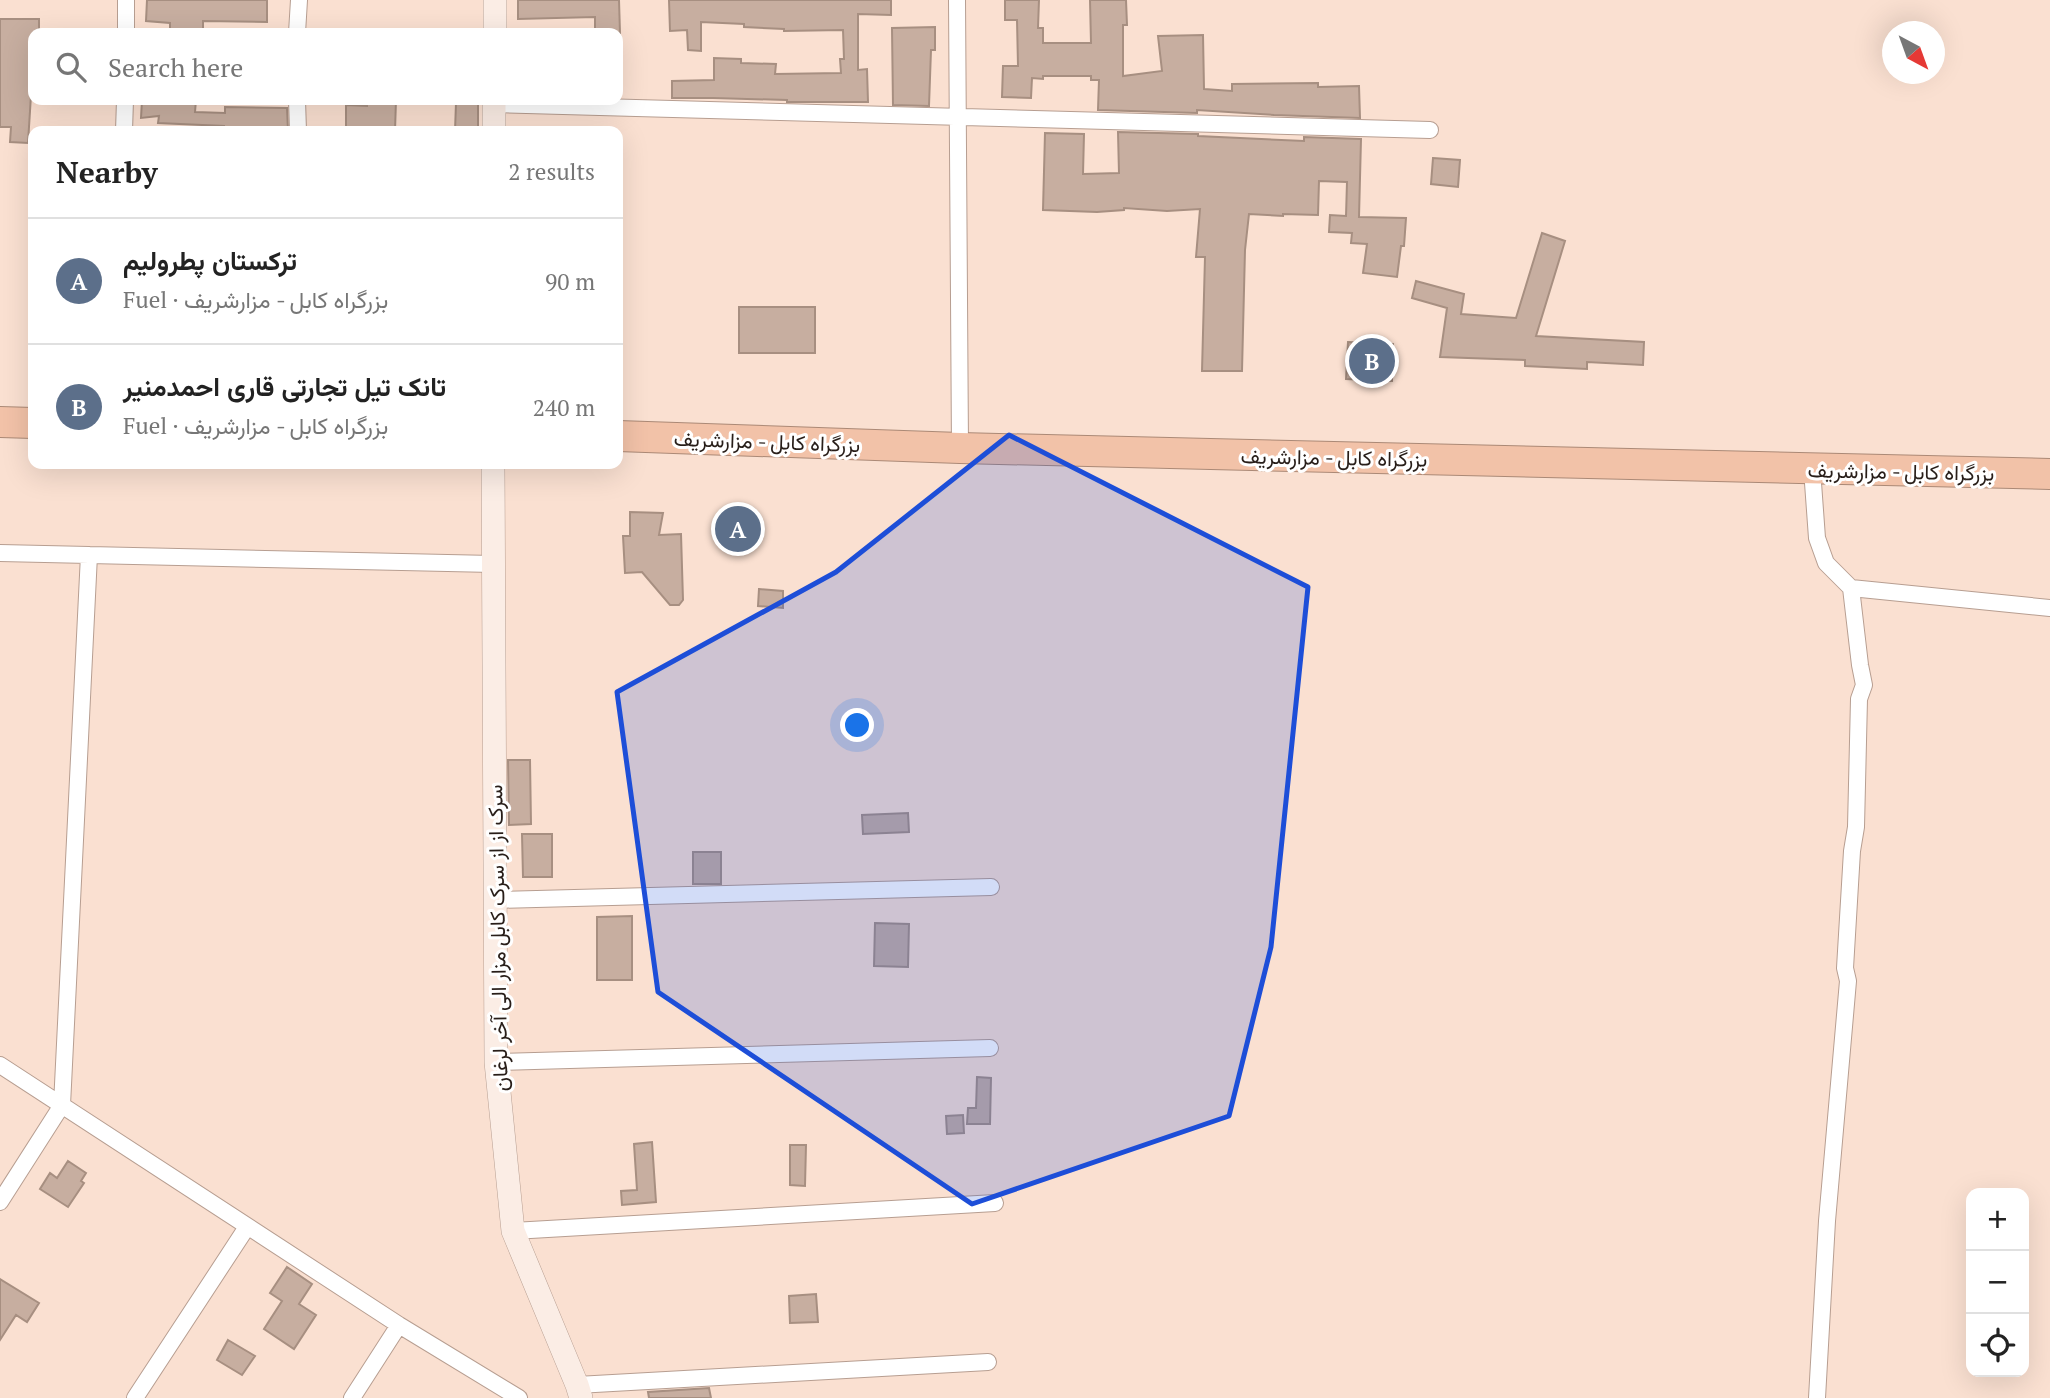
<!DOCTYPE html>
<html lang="en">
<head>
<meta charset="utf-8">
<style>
	:root { --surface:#fff; --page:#f6f6f6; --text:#222; --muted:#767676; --line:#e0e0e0; --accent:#41898d }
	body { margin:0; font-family:"PT Serif",Vazirmatn,serif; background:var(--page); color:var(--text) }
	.controls { position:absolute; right:21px; bottom:21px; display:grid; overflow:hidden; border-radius:14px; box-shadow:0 7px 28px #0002 }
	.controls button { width:63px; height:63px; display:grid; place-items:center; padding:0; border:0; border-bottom:2px solid var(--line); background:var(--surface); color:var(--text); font:35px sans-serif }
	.compass { position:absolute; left:1882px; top:21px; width:63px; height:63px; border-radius:50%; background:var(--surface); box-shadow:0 7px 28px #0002; rotate:139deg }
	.you { position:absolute; left:858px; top:726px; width:24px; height:24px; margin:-18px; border:5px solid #fff; border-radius:50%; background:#1a73e8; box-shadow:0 0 0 10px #1a73e833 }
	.badge { display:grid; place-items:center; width:46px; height:46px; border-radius:50%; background:var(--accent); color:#fff; font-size:23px; font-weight:700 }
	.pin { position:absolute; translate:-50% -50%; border:4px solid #fff; box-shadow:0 2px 7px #0006 }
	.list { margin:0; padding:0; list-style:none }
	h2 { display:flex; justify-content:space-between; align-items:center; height:91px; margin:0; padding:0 28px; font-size:30px }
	h2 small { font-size:23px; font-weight:400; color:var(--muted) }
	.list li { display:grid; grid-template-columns:46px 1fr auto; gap:21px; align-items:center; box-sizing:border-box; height:126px; padding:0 28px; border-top:2px solid var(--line) }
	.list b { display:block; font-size:26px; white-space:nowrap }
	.list p { margin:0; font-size:23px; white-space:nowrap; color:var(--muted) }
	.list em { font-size:23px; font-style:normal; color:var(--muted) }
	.icon { flex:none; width:38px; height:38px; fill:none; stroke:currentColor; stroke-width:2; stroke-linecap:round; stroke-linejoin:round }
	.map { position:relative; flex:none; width:2050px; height:1398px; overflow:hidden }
	.search { position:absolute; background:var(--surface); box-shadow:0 7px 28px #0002; left:28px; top:28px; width:595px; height:77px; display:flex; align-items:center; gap:18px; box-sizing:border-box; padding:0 24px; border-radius:14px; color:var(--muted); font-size:26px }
	.panel { position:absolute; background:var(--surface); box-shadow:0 7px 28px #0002; left:28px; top:126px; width:595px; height:343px; border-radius:14px }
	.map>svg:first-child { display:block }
	.building { fill:#c7aea0; stroke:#a78f81; stroke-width:2 }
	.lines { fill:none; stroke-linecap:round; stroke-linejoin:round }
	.street-casing { stroke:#b79e91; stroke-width:18 }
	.secondary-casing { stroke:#b79e91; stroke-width:24 }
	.highway-casing { stroke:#ab8976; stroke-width:32 }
	.street { stroke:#fff; stroke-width:16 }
	.secondary { stroke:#fbede5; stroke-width:23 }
	.highway { stroke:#f2c2a8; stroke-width:30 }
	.marked { fill:#1d4ed8; fill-opacity:0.2; stroke:#1d4ed8; stroke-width:5; stroke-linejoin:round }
	.labels { text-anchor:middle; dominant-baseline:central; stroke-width:6; stroke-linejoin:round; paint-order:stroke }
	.street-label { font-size:21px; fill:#281e19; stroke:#fff }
</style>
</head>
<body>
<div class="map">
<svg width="2050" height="1398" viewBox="0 0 2050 1398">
	<rect width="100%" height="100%" fill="#fae0d1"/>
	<path class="building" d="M147 0H267V22L203 21V33H170V23L146 21Z
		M518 0H619L620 33H595V17L518 19Z
		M669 0H891V15L858 14V70L867 69 868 102H787V100L713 98H672V81L714 80V58L741 59V63L776 64 775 74 841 73 840 59H844L843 30 784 31V29L744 27V24L701 22V51L688 50 687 30 670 31Z
		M1005 0H1039L1038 28H1043V43H1091L1090 0H1126L1127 25H1123V76L1162 71 1158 36 1203 35 1204 89 1232 91V84L1318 83V87L1359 86 1360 118 1274 115 1197 110V113L1098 110 1099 80H1091V76H1043V79L1032 78 1031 98 1002 97 1003 66H1018L1017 20H1005Z
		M0 19H39V33H33V95H31L28 143 10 142 11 127H0Z
		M935 27V50H931L929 106 893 105 892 28Z
		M142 100H196L195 112 225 113V107L287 108 288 131H224V126L158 123 159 116 141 118Z
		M367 100H396L395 131H346V105L367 106Z
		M456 103H478V131H455Z
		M1118 132 1198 134V136L1304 141V137L1361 139 1359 217 1406 218 1404 246H1401L1397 277 1363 273 1367 244 1351 243 1352 233 1329 232 1330 215 1346 216 1347 182 1319 181 1318 215 1283 214V216L1249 214 1245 250 1242 371H1202L1205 257H1196L1200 209 1167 211 1124 208V210L1097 212 1043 210 1045 133 1084 134 1083 174 1119 173Z
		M1433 158 1460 160 1458 187 1431 184Z
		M1542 233 1565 241 1536 336 1644 342 1643 365 1587 362V369L1525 366V360L1440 357 1447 308 1412 298 1416 281 1464 294 1461 314 1516 318Z
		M739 307H815V353H739Z
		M1348 342 1393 344 1392 381 1346 379Z
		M630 512 663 513 659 535 681 534 683 600 679 605H670L642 572 625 573 623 536H630Z
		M759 589 783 591V608L758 606Z
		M508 760H530L531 824 509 825Z
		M908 813 909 832 863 834 862 815Z
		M522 834H552V877H523Z
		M693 852H721V884H693Z
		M632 916V980H597V917Z
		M875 923 909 924 908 967 874 966Z
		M977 1077 991 1078 990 1124H967L968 1108H976Z
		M963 1115 964 1133 947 1134 946 1116Z
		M652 1142 656 1202 622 1205 621 1191 637 1190 634 1144Z
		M790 1145H806L805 1186 790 1185Z
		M68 1161 86 1173 81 1181 84 1183 68 1207 40 1189 50 1173 57 1178Z
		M287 1267 312 1284 299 1304 316 1315 294 1349 264 1329 282 1301 270 1293Z
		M0 1279 39 1303 27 1322 16 1315 0 1340Z
		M816 1294 818 1322 790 1323 789 1296Z
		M228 1340 255 1356 242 1375 217 1360Z
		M709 1388 711 1398H649L648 1392Z"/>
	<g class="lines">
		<defs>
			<path id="street" d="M957 0 960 448
				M126 33V0
				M297 33 299 0
				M297 100 298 131
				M494 104 1430 130
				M124 131 125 100
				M1812 469 1817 538 1826 563 1851 588 1860 665 1864 685 1859 699 1856 827 1852 851 1845 968 1848 981 1827 1221 1817 1398
				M0 553 493 564
				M1851 588 2050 608
				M495 900 991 887
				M496 1062 990 1048
				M0 1065 399 1325 519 1398
				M0 1202 62 1105 89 555
				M513 1231 995 1203
				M577 1385 988 1362
				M135 1398 247 1227
				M352 1398 399 1325"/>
			<path id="secondary" d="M495 33V0
				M494 131V100
				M493 464 496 1062 513 1231 577 1385 581 1398"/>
			<path id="highway" d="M0 422 33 423
				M618 436 960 448 2050 474"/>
		</defs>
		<use href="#street" class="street-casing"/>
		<use href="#secondary" class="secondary-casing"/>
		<use href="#highway" class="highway-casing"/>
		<use href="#street" class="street"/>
		<use href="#secondary" class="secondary"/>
		<use href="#highway" class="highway"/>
	</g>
	<path class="marked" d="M1009 435 1308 587 1271 947 1229 1116 972 1204 658 992 617 692 836 572Z"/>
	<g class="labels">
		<g class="street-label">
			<text transform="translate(767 441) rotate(2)">بزرگراه کابل - مزارشریف</text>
			<text transform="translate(1334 457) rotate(1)">بزرگراه کابل - مزارشریف</text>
			<text transform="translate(1901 471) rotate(1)">بزرگراه کابل - مزارشریف</text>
			<text transform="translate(497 938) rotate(-91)">سرک از از سرک کابل مزار الی آخر لرغان</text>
		</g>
	</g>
</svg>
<div class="controls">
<button>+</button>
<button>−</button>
<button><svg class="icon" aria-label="locate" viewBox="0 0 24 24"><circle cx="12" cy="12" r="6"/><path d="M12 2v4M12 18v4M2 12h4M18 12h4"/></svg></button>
</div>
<svg class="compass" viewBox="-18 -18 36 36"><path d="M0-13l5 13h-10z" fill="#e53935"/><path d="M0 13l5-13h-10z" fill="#767676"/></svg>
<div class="you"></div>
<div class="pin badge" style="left:738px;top:529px;background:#5c6f8a">A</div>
<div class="pin badge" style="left:1372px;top:361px;background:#5c6f8a">B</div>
<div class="search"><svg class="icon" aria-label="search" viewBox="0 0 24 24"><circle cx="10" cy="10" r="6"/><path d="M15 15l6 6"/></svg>Search here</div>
<section class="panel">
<h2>Nearby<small>2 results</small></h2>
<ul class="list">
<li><span class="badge" style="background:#5c6f8a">A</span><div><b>ترکستان پطرولیم</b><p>Fuel · بزرگراه کابل - مزارشریف</p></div><em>90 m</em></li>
<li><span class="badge" style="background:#5c6f8a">B</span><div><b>تانک تیل تجارتی قاری احمدمنیر</b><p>Fuel · بزرگراه کابل - مزارشریف</p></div><em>240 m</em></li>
</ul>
</section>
</div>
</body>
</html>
